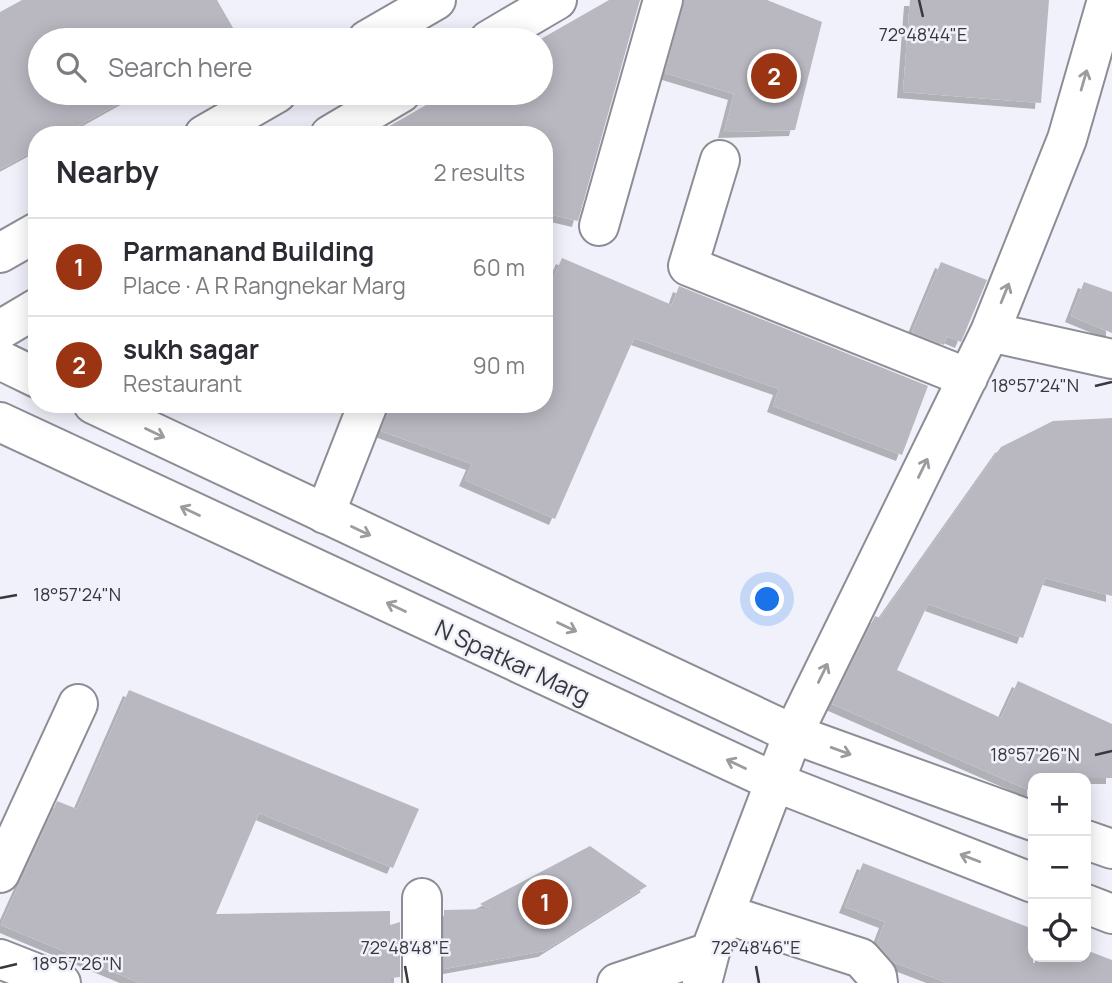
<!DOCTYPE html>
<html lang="en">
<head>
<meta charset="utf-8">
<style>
	:root { --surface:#fff; --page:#f2f2f3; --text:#2b2b33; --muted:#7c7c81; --line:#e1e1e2; --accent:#9b3413 }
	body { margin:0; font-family:Manrope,sans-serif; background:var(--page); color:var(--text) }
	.controls { position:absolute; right:21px; bottom:21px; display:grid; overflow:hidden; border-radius:14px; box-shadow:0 4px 18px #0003 }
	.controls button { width:63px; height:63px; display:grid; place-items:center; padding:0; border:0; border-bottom:2px solid var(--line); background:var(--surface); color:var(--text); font:35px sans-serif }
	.you { position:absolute; left:768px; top:600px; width:24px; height:24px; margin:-18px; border:5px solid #fff; border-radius:50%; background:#1a73e8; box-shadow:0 0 0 10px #1a73e833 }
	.badge { display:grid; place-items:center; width:46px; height:46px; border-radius:50%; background:var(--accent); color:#fff; font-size:23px; font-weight:700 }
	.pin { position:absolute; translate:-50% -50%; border:4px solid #fff; box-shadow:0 2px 7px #0006 }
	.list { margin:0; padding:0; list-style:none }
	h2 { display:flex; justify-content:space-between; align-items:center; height:91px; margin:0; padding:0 28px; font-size:30px }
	h2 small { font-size:23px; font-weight:400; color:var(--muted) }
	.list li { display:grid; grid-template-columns:46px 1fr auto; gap:21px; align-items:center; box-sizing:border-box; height:98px; padding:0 28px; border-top:2px solid var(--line) }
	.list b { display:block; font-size:26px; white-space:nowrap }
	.list p { margin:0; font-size:23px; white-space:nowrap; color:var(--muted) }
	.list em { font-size:23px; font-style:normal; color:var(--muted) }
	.icon { flex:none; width:38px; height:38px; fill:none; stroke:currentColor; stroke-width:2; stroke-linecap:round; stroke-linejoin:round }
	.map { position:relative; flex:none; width:1112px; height:983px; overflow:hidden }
	.search { position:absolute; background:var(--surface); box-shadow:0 4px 18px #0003; left:28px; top:28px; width:525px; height:77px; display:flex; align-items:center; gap:18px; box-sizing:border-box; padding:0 24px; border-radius:38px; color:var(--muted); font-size:26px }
	.panel { position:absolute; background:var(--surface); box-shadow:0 4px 18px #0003; left:28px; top:126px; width:525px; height:287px; border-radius:28px }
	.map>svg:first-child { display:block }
	.building { fill:#b9b8c1; filter:url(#shadow) }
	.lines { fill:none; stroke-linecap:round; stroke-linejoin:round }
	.minor-casing { stroke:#8c8d95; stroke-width:42 }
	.major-casing { stroke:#8c8d95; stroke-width:42 }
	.minor { stroke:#fff; stroke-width:38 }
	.major { stroke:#fff; stroke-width:38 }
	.oneway { stroke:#9b9c9e }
	.ticks { fill:none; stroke:#37383c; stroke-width:2.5 }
	.labels { text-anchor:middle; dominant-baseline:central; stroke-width:5; stroke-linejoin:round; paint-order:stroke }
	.street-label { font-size:24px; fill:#37383c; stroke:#f0f1fa }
	.ticks-label { font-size:18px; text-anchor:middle; fill:#37383c; stroke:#f0f1fa; stroke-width:5; stroke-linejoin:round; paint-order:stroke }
</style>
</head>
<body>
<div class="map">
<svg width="1112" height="983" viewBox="0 0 1112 983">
	<defs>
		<filter id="shadow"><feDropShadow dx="-6" dy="6" stdDeviation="0" flood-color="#0004"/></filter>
	</defs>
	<rect width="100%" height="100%" fill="#f0f1fa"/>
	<path class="building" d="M22 0H217L240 40H40V93H127L130 97 62 135H37V149L0 169V12Z
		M609 0H640L578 221 544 213V135H374L447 93H541L539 40Z
		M684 0H767L822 22 795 130 724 132 734 94 665 73Z
		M910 0H1049L1041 103 903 92Z
		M562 258 672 305 679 286 928 386 902 455 773 406 779 389 634 338 555 519 465 480 472 464 381 431 389 404H544V299Z
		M941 262 987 280 961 342 947 336 944 345 912 332Z
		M1084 282 1112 292V333L1071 316Z
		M1112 418V596L1045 578 1023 638 928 604 897 670 1001 718 1018 681 1112 724V778H1045L1033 774V792L832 704 875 616 880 618 1001 447 1053 421Z
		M129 690 419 809 393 868 259 813 216 914 390 911V925L400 922V977L391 978V983H140L1 925 57 801 77 809Z
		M590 846 647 886 544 951 444 969V910L490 909 480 904Z
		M863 863 1033 929V967L1037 957H1086V950L1112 960V983H948L893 962 877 943 885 922 845 907Z"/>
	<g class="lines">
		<defs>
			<path id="minor" d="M720 160 688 266 968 378
				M599 226 663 0
				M990 332 1112 359
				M325 514 368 404
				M0 873 78 704
				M422 898V983
				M725 914 861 958 877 976 878 983
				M0 959 61 983
				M617 983 710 952
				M702 983 710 952 793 734 990 332 1067 139 1107 0"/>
			<path id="major" d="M367 40 436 0
				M489 40 557 0
				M204 135 277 93
				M330 135 401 93
				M0 253 37 232
				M0 330 37 308
				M0 360 37 378
				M93 404 793 734 1033 821
				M0 422 775 782 1033 883
				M1086 840 1112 849
				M1086 904 1112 914"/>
		</defs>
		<use href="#minor" class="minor-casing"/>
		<use href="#major" class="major-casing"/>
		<use href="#minor" class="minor"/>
		<use href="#major" class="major"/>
	</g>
	<defs><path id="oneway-shaft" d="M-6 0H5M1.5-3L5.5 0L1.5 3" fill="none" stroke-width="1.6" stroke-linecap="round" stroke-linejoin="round" transform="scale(1.75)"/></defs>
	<g class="oneway">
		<use href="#oneway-shaft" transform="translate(1084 80) rotate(-74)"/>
		<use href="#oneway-shaft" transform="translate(1005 293) rotate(-68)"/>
		<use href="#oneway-shaft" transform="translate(155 433) rotate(25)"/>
		<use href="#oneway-shaft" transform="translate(923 468) rotate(-64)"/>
		<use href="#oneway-shaft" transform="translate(190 511) rotate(-155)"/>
		<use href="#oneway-shaft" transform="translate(361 531) rotate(25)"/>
		<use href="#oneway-shaft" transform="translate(396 607) rotate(-155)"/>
		<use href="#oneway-shaft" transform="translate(567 627) rotate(25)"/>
		<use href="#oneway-shaft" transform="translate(823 673) rotate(-64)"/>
		<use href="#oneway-shaft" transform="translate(841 751) rotate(20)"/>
		<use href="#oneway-shaft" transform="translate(736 764) rotate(-155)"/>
		<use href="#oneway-shaft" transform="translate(970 858) rotate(-159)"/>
	</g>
	<path class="ticks" d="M919 0 923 17M1095 386 1112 382M0 598 17 595M1095 755 1112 751M405 966 408 983M756 966 759 983M0 968 17 964"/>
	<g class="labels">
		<g class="street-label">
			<text transform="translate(513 661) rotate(25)">N Spatkar Marg</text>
		</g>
	</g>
	<g class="ticks-label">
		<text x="923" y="41">72°48'44"E</text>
		<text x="1035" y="392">18°57'24"N</text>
		<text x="77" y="601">18°57'24"N</text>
		<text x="1035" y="761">18°57'26"N</text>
		<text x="405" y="954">72°48'48"E</text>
		<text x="756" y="954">72°48'46"E</text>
		<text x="77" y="970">18°57'26"N</text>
	</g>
</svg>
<div class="controls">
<button>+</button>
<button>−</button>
<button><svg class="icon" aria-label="locate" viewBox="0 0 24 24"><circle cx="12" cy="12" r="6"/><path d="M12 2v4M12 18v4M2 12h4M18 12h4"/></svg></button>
</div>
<div class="you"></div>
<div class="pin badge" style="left:545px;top:902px">1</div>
<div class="pin badge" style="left:774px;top:76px">2</div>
<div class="search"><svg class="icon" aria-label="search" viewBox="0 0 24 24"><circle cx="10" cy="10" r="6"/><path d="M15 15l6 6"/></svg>Search here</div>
<section class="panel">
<h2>Nearby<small>2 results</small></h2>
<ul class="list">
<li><span class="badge">1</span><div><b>Parmanand Building</b><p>Place · A R Rangnekar Marg</p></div><em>60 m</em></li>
<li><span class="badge">2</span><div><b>sukh sagar</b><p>Restaurant</p></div><em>90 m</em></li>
</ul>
</section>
</div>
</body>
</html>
